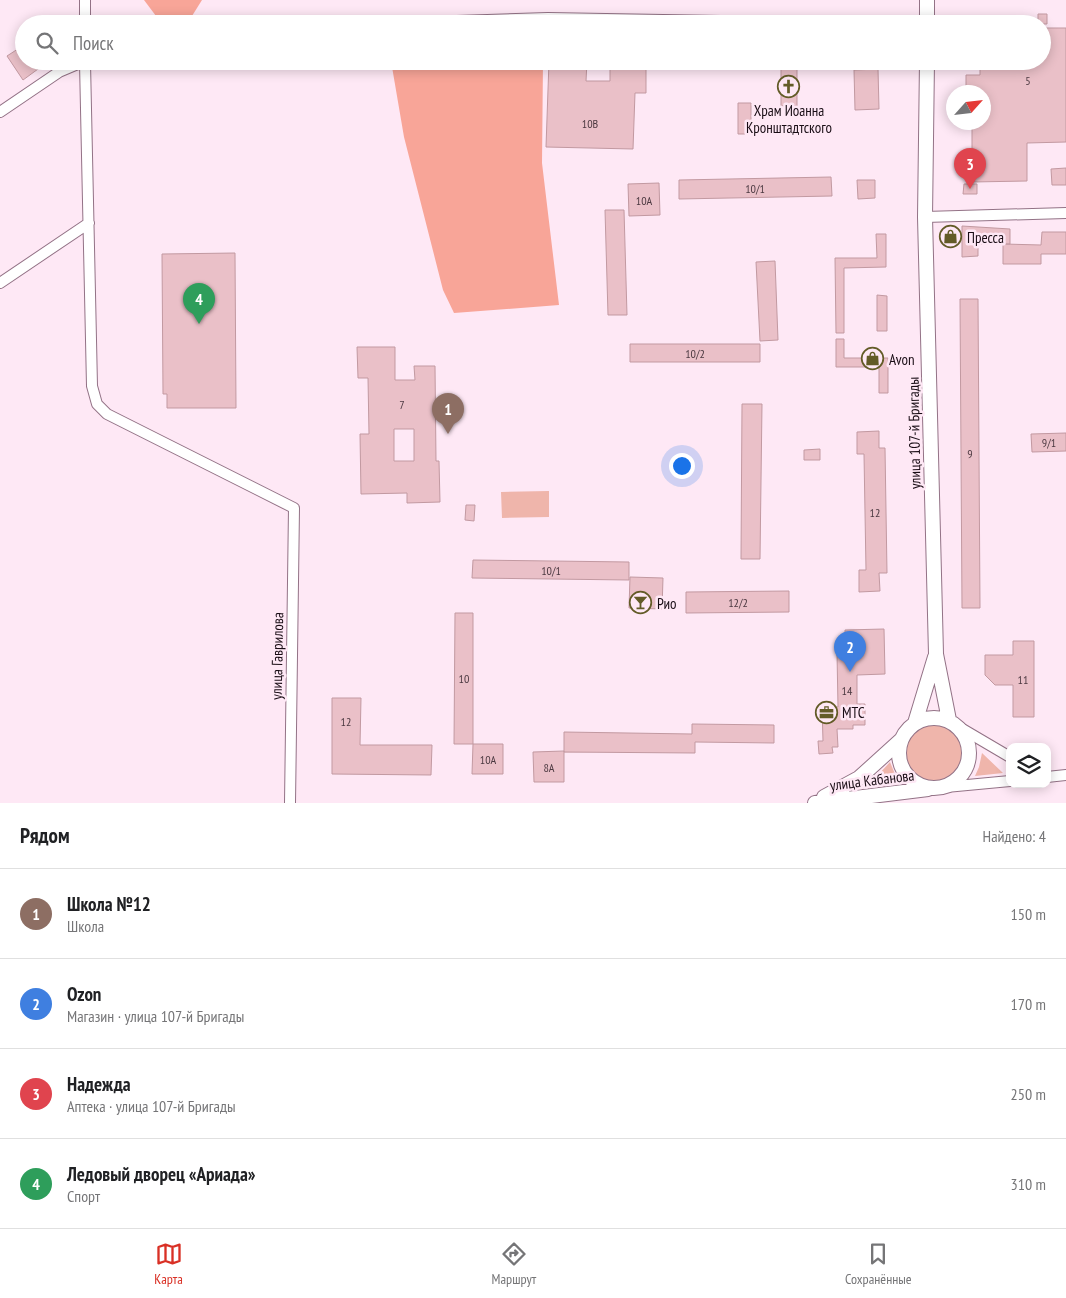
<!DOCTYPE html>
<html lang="ru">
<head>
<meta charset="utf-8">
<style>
	:root { --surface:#fff; --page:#f6f6f6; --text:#202124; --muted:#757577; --line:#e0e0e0; --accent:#d93025 }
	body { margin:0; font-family:"PT Sans Narrow",sans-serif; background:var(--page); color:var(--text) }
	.controls { position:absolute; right:15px; bottom:15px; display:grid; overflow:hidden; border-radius:10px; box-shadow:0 2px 12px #0003 }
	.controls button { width:45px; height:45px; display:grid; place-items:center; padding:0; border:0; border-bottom:1px solid var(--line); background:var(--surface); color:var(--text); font:25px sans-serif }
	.compass { position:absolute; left:946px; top:85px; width:45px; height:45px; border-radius:50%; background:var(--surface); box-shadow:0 2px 12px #0003; rotate:63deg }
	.you { position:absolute; left:681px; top:465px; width:18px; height:18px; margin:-12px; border:4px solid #fff; border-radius:50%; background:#1a73e8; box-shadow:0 0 0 8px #1a73e833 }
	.badge { display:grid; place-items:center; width:32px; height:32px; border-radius:50%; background:var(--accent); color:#fff; font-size:16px; font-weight:700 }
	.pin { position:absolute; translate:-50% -41px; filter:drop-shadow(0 1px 2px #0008) }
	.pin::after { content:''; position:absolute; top:26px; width:18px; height:15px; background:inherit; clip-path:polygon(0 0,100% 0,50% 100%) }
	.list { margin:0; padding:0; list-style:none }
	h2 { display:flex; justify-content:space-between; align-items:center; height:65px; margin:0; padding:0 20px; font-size:21px }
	h2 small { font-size:16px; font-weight:400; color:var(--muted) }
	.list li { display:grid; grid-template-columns:32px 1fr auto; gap:15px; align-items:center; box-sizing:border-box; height:90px; padding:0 20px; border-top:1px solid var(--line) }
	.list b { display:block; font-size:19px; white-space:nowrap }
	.list p { margin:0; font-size:16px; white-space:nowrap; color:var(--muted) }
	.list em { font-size:16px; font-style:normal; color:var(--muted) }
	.icon { flex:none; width:28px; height:28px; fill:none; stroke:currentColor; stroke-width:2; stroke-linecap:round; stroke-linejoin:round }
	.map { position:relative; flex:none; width:1066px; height:803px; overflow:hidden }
	.search { position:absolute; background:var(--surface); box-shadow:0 2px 12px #0003; left:15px; right:15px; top:15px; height:55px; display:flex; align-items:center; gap:12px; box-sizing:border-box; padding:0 18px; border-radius:28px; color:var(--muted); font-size:19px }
	.sheet { height:425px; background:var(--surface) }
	nav { display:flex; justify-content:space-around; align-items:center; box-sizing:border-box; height:70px; border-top:1px solid var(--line); background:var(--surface); font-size:14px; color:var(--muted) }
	nav a { display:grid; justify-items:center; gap:2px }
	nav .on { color:var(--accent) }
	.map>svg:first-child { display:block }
	.green { fill:#efb5ab }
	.forest { fill:#f8a598 }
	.building { fill:#eac0c8; stroke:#c299a1; fill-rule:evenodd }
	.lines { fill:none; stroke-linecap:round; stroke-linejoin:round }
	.minor-casing { stroke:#937286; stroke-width:12 }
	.secondary-casing { stroke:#937286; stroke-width:16 }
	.minor { stroke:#fff; stroke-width:10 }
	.secondary { stroke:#fff; stroke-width:14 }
	.labels { text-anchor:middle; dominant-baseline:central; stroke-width:5; stroke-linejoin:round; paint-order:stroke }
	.number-label { font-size:12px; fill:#4c3941 }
	.poi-label { font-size:15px; fill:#180c14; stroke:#fee8f5; text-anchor:start }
	.street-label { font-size:15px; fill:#180c14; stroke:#fee8f5 }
</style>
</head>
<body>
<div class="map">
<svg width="1066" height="803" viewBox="0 0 1066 803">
	<rect width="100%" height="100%" fill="#fee8f5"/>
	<path class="green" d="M549 491V517L502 518 501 492Z
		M906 753a28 28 0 1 1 56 0a28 28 0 1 1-56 0Z
		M982 753 1003 773 975 776 979 767Z
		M890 762 899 784 879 787 868 786Z"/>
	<path class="forest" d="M144 0H202L187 24H162Z
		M391 61H543L542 163 559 305 454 313 443 290 404 137Z"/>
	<path class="building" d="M1038 14H1047V24H1038Z
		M1042 28H1066V142L1027 143V181L972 182V122H984V92H966V75H980V61H1042Z
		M24 45V61H49L23 80 7 56Z
		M549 61H587L586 81H610V61H646V93H635L633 149 546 147Z
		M781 68H797V106H781Z
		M878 69 879 109 855 110 854 70Z
		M738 103H751V134H738Z
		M1066 168V185H1052L1051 169Z
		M831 177 832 196 679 199V180Z
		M857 180H875V198L858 199Z
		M659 183 660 215 629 216 628 184Z
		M964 184H977V194H963Z
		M605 210H624L627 315H608Z
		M962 226 1010 229V244H978V256L962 257Z
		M1042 232H1066V254H1041V264H1003V244L1041 245Z
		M876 234H886V267L844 268V333H836L835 258H877Z
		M235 253 236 408H167V394H163L162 254Z
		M775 261 778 340 760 341 756 262Z
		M877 295 887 296V331H877Z
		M960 299H978L980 608H962Z
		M836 339H844V358H888V393H879V367H836Z
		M630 344H760V362H630Z
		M357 347H395V380H415L414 366H435L436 461H439L440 502 407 503V493L361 494 360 434H369L368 378H358ZM394 429H414V461H394Z
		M742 404H762L760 559H741Z
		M879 431V448H885L887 573H879L880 591 859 592V570H866L864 454H857V432Z
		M1066 433V451L1032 452 1031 434Z
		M820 449V460H804V450Z
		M466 505H475L474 521 465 520Z
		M473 560 629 562V580L472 578Z
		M630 577 663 578 662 609 629 608Z
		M789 591V612L686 613V592Z
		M455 613H473V744H454Z
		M884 629 885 674 857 675V704H865V725H853V729H837L838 747H832L833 753 819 754 818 741H823L822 707H838L837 653H845V630Z
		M1013 641H1034V717H1013V685H995L985 675V655H1013Z
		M332 698H361L360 745H432L431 775 332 774Z
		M692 724 774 725V743L695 742V753L564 752V732L692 734Z
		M473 744H503V774H472Z
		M564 751V782H534L533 752Z"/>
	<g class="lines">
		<defs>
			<path id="minor" d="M85 0V24
				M365 24 548 18 891 24
				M897 24 927 23
				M93 61 85 63 92 386 97 404 107 414 294 508 290 803
				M0 112 59 72 85 61
				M925 217 1066 213
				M0 283 89 223
				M959 727 1010 757
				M1047 777 1066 775
				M946 787 1010 781"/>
			<path id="secondary" d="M927 0V24
				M927 61 925 217 936 654 949 720
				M899 753a35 35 0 1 1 70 0a35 35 0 1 1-70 0Z
				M915 723 935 657
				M824 797 859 778 901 740
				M815 803 928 789"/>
		</defs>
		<use href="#minor" class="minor-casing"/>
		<use href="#secondary" class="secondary-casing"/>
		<use href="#minor" class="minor"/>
		<use href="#secondary" class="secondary"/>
	</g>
	<defs>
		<symbol id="church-ring" viewBox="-11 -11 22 22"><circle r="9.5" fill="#fee8f5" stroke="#635b27" stroke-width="1.5"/><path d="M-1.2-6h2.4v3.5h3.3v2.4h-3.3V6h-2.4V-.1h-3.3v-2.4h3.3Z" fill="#635b27"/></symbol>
		<symbol id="shop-ring" viewBox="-11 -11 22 22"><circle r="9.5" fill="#fee8f5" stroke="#635b27" stroke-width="1.5"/><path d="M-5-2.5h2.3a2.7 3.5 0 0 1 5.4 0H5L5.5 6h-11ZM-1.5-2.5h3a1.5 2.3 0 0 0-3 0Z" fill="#635b27"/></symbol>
		<symbol id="bar-ring" viewBox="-11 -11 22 22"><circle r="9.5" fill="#fee8f5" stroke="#635b27" stroke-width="1.5"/><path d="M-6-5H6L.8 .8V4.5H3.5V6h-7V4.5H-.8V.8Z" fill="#635b27"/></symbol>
		<symbol id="office-ring" viewBox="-11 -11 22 22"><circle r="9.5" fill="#fee8f5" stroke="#635b27" stroke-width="1.5"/><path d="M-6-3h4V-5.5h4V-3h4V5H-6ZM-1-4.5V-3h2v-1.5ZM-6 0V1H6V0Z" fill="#635b27"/></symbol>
	</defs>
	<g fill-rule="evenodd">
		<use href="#church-ring" x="776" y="74" width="25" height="25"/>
		<use href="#shop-ring" x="938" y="224" width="25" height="25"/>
		<use href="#shop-ring" x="860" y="346" width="25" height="25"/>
		<use href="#bar-ring" x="628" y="590" width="25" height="25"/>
		<use href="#office-ring" x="814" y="700" width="25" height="25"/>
	</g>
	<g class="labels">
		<g class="number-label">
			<text x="1028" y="80">5</text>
			<text x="590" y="123">10В</text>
			<text x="755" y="188">10/1</text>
			<text x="644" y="200">10А</text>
			<text x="695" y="353">10/2</text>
			<text x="402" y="404">7</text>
			<text x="1049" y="442">9/1</text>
			<text x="970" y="453">9</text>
			<text x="875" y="512">12</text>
			<text x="551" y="570">10/1</text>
			<text x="738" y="602">12/2</text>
			<text x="464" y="678">10</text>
			<text x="1023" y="679">11</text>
			<text x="847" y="690">14</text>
			<text x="346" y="721">12</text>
			<text x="488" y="759">10А</text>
			<text x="549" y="767">8А</text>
		</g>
		<g class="poi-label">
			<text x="789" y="110" text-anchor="middle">Храм Иоанна<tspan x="789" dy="17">Кронштадтского</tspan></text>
			<text x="967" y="237">Пресса</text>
			<text x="889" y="359">Avon</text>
			<text x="657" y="603">Рио</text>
			<text x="842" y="712">МТС</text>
		</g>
		<g class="street-label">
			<text transform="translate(914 433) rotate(-91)">улица 107-й Бригады</text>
			<text transform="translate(277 656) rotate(-89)">улица Гаврилова</text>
			<text transform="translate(872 780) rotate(-7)">улица Кабанова</text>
		</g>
	</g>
</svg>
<div class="controls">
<button><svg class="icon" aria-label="layers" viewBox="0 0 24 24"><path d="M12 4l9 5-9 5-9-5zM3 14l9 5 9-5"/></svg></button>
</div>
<svg class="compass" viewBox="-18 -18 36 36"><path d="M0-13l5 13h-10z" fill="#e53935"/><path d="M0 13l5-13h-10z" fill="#757577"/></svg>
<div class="you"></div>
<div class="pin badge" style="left:448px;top:434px;background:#8d6e63">1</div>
<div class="pin badge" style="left:850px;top:672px;background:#3f7fe0">2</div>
<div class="pin badge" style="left:970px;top:189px;background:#e0444e">3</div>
<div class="pin badge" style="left:199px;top:324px;background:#2e9e5b">4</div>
<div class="search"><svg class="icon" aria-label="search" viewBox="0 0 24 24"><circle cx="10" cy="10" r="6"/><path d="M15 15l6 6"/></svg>Поиск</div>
</div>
<section class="sheet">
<h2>Рядом<small>Найдено: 4</small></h2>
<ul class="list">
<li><span class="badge" style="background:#8d6e63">1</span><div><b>Школа №12</b><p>Школа</p></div><em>150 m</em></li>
<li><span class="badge" style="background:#3f7fe0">2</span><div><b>Ozon</b><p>Магазин · улица 107-й Бригады</p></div><em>170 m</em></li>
<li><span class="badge" style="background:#e0444e">3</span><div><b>Надежда</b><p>Аптека · улица 107-й Бригады</p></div><em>250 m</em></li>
<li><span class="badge" style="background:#2e9e5b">4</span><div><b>Ледовый дворец «Ариада»</b><p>Спорт</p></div><em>310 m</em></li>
</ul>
</section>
<nav>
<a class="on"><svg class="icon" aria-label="map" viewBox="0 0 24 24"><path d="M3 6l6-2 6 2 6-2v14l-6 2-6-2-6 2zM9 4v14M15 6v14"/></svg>Карта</a>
<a><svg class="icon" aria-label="directions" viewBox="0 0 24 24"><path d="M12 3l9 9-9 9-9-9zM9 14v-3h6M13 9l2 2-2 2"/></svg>Маршрут</a>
<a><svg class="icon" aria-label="saved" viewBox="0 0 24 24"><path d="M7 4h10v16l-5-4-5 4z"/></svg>Сохранённые</a>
</nav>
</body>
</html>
